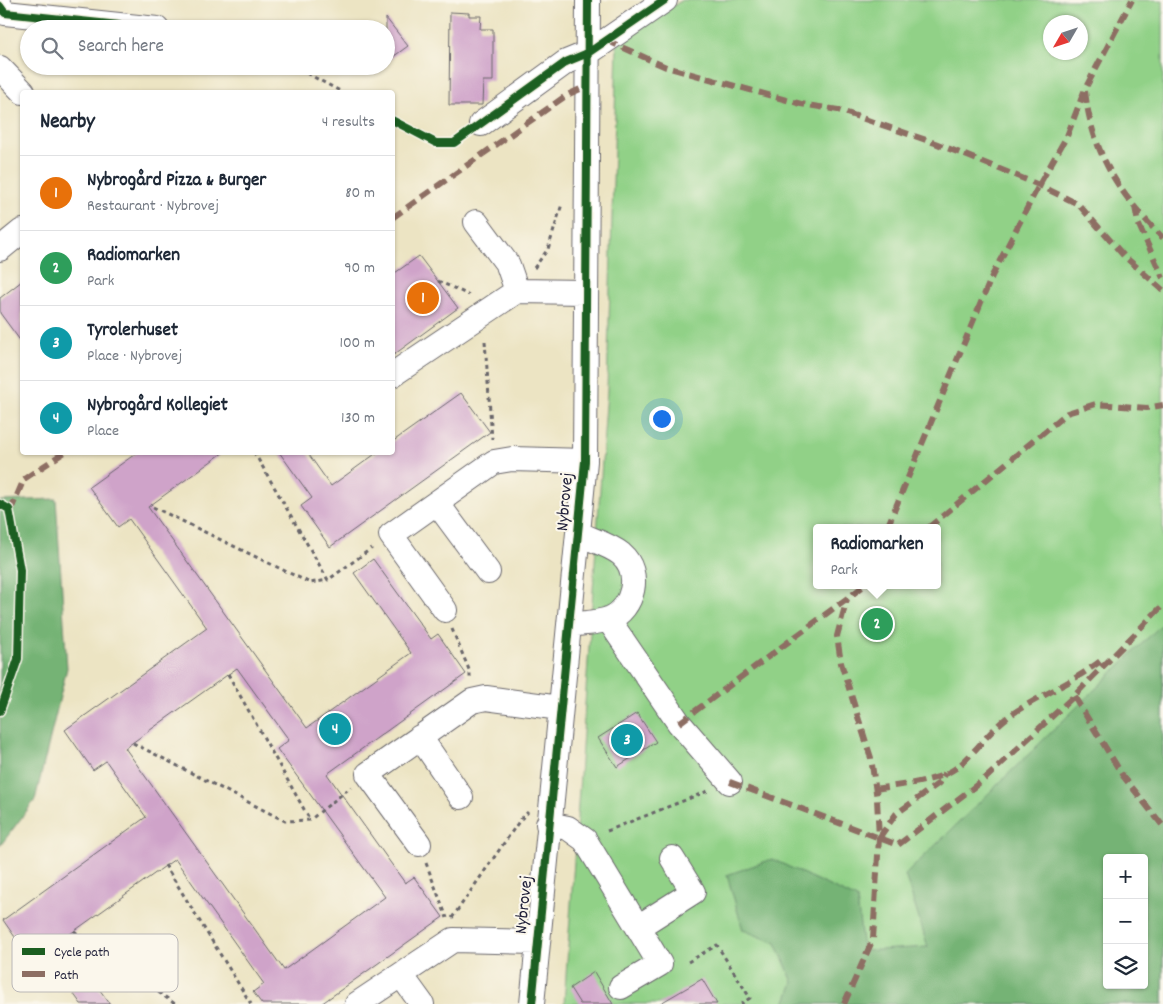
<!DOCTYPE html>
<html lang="en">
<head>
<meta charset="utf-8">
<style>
	:root { --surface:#fff; --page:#f2f2f3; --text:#1f2937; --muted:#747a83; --line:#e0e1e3; --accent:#1f6fb2 }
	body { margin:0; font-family:Dekko,sans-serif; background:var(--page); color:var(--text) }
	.controls { position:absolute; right:15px; bottom:15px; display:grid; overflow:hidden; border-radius:5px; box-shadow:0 1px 4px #0004 }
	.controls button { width:45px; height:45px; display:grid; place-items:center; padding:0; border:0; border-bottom:1px solid var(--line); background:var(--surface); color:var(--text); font:25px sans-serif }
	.compass { position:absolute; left:1043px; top:15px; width:45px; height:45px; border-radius:50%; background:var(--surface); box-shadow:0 1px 4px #0004; rotate:231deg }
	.you { position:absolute; left:661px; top:418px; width:18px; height:18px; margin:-12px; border:4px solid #fff; border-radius:50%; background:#1a73e8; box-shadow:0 0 0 8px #1a73e833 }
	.badge { display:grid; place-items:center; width:32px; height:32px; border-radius:50%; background:var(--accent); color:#fff; font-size:16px; font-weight:700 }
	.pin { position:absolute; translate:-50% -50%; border:2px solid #fff; box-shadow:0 1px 5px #0006 }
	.popup { position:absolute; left:813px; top:524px; width:128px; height:65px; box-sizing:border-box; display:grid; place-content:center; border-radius:5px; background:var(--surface); filter:drop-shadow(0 1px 4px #0005); font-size:16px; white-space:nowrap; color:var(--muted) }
	.popup b { font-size:19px; color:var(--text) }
	.popup::after { content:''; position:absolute; left:50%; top:100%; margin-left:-10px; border:10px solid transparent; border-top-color:var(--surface) }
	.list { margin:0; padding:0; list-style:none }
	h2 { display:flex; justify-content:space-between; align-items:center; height:65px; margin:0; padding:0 20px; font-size:21px }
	h2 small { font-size:16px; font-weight:400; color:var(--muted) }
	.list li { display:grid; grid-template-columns:32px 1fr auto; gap:15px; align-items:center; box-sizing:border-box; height:75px; padding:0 20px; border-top:1px solid var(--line) }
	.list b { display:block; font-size:19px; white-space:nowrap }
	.list p { margin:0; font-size:16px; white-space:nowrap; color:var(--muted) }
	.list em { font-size:16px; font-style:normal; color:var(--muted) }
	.icon { flex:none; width:28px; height:28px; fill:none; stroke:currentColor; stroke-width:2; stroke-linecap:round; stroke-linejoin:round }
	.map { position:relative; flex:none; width:1163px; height:1004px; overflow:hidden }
	.search { position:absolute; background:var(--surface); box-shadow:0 1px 4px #0004; left:20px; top:20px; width:375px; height:55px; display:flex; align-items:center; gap:12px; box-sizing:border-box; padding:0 18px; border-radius:28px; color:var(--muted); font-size:19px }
	.panel { position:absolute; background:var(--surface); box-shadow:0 1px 4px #0004; left:20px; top:90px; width:375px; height:365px; border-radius:5px }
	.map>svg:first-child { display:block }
	.green { fill:#91d187; stroke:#5a7a61; fill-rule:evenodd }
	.forest { fill:#74b374; stroke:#4b6a58; fill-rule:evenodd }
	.building { fill:#cfa3c9; fill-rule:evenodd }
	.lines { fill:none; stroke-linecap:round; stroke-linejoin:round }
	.minor-casing { stroke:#69666b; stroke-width:26 }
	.path { stroke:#69666b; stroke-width:3; stroke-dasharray:4 4; stroke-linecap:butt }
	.minor { stroke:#fff; stroke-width:24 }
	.quiet { stroke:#8d6e63; stroke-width:6; stroke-dasharray:12 6; stroke-linecap:butt }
	.cycleway-casing { stroke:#fbf7ec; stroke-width:11 }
	.cycleway { stroke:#1b5e20; stroke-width:8 }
	.labels { text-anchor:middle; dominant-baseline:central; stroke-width:4; stroke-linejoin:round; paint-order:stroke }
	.street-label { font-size:18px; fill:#22223b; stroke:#fbf7ec }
	.key { fill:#fbf7ec; stroke:#bab7b7; stroke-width:1 }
	.key-label { font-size:14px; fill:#22223b }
</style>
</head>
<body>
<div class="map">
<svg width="1163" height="1004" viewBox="0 0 1163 1004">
	<rect width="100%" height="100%" fill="#fbf7ec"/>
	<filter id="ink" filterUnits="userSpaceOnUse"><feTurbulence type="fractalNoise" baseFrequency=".02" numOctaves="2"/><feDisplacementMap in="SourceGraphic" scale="10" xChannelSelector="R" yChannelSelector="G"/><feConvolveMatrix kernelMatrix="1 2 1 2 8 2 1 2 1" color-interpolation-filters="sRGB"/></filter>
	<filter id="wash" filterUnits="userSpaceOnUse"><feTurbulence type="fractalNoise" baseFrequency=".0096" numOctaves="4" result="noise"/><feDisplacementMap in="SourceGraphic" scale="20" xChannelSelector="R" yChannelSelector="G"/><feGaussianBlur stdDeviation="1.12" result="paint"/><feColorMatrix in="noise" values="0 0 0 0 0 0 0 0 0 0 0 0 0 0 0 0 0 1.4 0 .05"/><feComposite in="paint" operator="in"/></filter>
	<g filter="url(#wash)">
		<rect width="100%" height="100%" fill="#ece4c3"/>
		<path class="green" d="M682 0H1163V1004H564L607 390 617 45ZM1050 22H1080V52H1050ZM817 528H937V585H817ZM1107 858H1144V985H1107Z"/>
		<path class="forest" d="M56 499 67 668 35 800 0 846V501Z
			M1163 623V1004H785L793 982 776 943 743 930 727 875 772 859 857 899 863 951 928 947 905 875ZM1107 858H1144V985H1107Z"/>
		<g id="blocks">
			<path class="building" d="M450 12 469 13V16H481L480 29H493V81H483L482 105H449Z
				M386 18 408 46 386 62Z
				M419 256 458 308 392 356V275Z
				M22 281V343L0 313V298Z
				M461 393 490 432 330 547 301 506 312 498 279 452H307L331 486 378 452H392V442Z
				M138 452H224L148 507 307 728 411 653 354 573 373 559 431 639 438 634 466 674 327 774 405 883 414 877 443 917 321 1004H262L253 992 264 984 175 859 63 939 110 1004H81L43 951 31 960 3 920 146 817 106 761 93 770 65 730 207 628 129 519 118 527 89 487ZM237 668 289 740 277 749 385 897 284 970 125 748Z
				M637 713 656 742 617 767 598 738Z
				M594 972 613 1004H580L570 988Z
				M702 979 717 1004H659Z"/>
		</g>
	</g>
	<g filter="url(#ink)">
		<use href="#blocks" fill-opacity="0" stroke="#69666b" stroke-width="1"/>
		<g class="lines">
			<defs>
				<path id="minor" d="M0 6 5 13 157 29
					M0 68 23 92
					M481 124 566 62 588 53 665 0
					M476 222 508 265 517 291
					M0 249 22 231
					M392 375 517 291 585 292
					M437 503 488 572
					M445 610 391 535 494 462 512 459 585 461
					M608 619 679 723 730 782
					M570 625C582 623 597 623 609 619 634 609 642 572 621 554 610 545 592 540 579 534
					M420 737 461 797
					M548 824 568 828 585 840 660 964 621 987
					M419 844 368 774 472 701 486 698 560 708
					M638 927 693 892 672 858
					M401 975 422 1004
					M357 1004 453 940 536 942
					M532 1004 585 461 588 0"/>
			</defs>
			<use href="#minor" class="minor-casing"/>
			<path class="path" d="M293 66 342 92
				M392 120C416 133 439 154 464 136
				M534 268 548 249 562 204
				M438 281 469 295
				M485 341 492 439
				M254 452 328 580 372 548
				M153 507 310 583 328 580
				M452 629 470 672V680
				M228 674 310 820
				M133 743 285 821 310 820 351 787
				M607 831 708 791
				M426 863 447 918
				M165 865 251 1004
				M452 918 520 820 528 812
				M74 931 175 1004
				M688 962 717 945 750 998 741 1004"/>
			<use href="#minor" class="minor"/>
			<path class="quiet" d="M606 40 666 67 801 104 838 110 935 143 1039 185 1078 204 1124 256 1163 290
				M1085 91C1092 153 1119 194 1163 238
				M1135 207 1138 223 1163 278
				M392 218 567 95 587 86
				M10 512 24 479 65 452
				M887 528 992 276 1039 185 1067 136 1085 89 1132 0
				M928 528 1067 413 1096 404 1147 408 1163 405
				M1074 696 1123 776 1163 826
				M679 723 865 585
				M730 782 898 845 987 777 1074 696 1163 605
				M876 789C901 784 939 783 960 765 977 750 990 730 1009 716 1040 695 1075 682 1104 658
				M879 838 896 814 939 783 945 773
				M844 1004 873 939 879 838 877 799 871 758 841 663 837 636 847 599"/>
			<defs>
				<path id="cycleway" d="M0 6 5 13 157 29
					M392 120 436 143H454L566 62 588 53 665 0
					M0 504 9 509 20 570 18 659 0 711
					M532 1004 585 461 588 0"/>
			</defs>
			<use href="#cycleway" class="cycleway-casing"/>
			<use href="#cycleway" class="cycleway"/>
		</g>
	</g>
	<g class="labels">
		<g class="street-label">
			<text transform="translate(566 502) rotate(-85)">Nybrovej</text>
			<text transform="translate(525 905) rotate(-84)">Nybrovej</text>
		</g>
	</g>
	<rect x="12" y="934" width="166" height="58" rx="8" class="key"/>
	<rect x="22" y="948" width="23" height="7" fill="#1b5e20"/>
	<rect x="22" y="971" width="23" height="6" fill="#8d6e63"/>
	<g class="key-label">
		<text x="54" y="956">Cycle path</text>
		<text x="54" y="979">Path</text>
	</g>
</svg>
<div class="controls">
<button>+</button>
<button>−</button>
<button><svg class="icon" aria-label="layers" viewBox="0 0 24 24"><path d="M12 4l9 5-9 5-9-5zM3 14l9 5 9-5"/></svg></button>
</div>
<svg class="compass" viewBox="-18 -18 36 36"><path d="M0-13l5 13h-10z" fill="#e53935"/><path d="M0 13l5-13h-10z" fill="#747a83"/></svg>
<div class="you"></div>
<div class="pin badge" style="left:423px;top:298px;background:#e8710a">1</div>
<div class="pin badge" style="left:877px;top:624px;background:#2e9e5b">2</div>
<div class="popup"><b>Radiomarken</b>Park</div>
<div class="pin badge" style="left:627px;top:740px;background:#0f9aa8">3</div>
<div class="pin badge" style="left:335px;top:729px;background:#0f9aa8">4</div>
<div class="search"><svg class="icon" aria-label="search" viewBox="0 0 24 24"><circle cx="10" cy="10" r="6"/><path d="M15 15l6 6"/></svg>Search here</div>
<section class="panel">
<h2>Nearby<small>4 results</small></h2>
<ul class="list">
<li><span class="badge" style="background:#e8710a">1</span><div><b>Nybrogård Pizza &amp; Burger</b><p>Restaurant · Nybrovej</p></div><em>80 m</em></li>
<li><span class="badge" style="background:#2e9e5b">2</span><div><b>Radiomarken</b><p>Park</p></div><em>90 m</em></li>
<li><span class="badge" style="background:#0f9aa8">3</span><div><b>Tyrolerhuset</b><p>Place · Nybrovej</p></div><em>100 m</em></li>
<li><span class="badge" style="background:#0f9aa8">4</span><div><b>Nybrogård Kollegiet</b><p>Place</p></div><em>130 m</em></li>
</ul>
</section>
</div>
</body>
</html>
